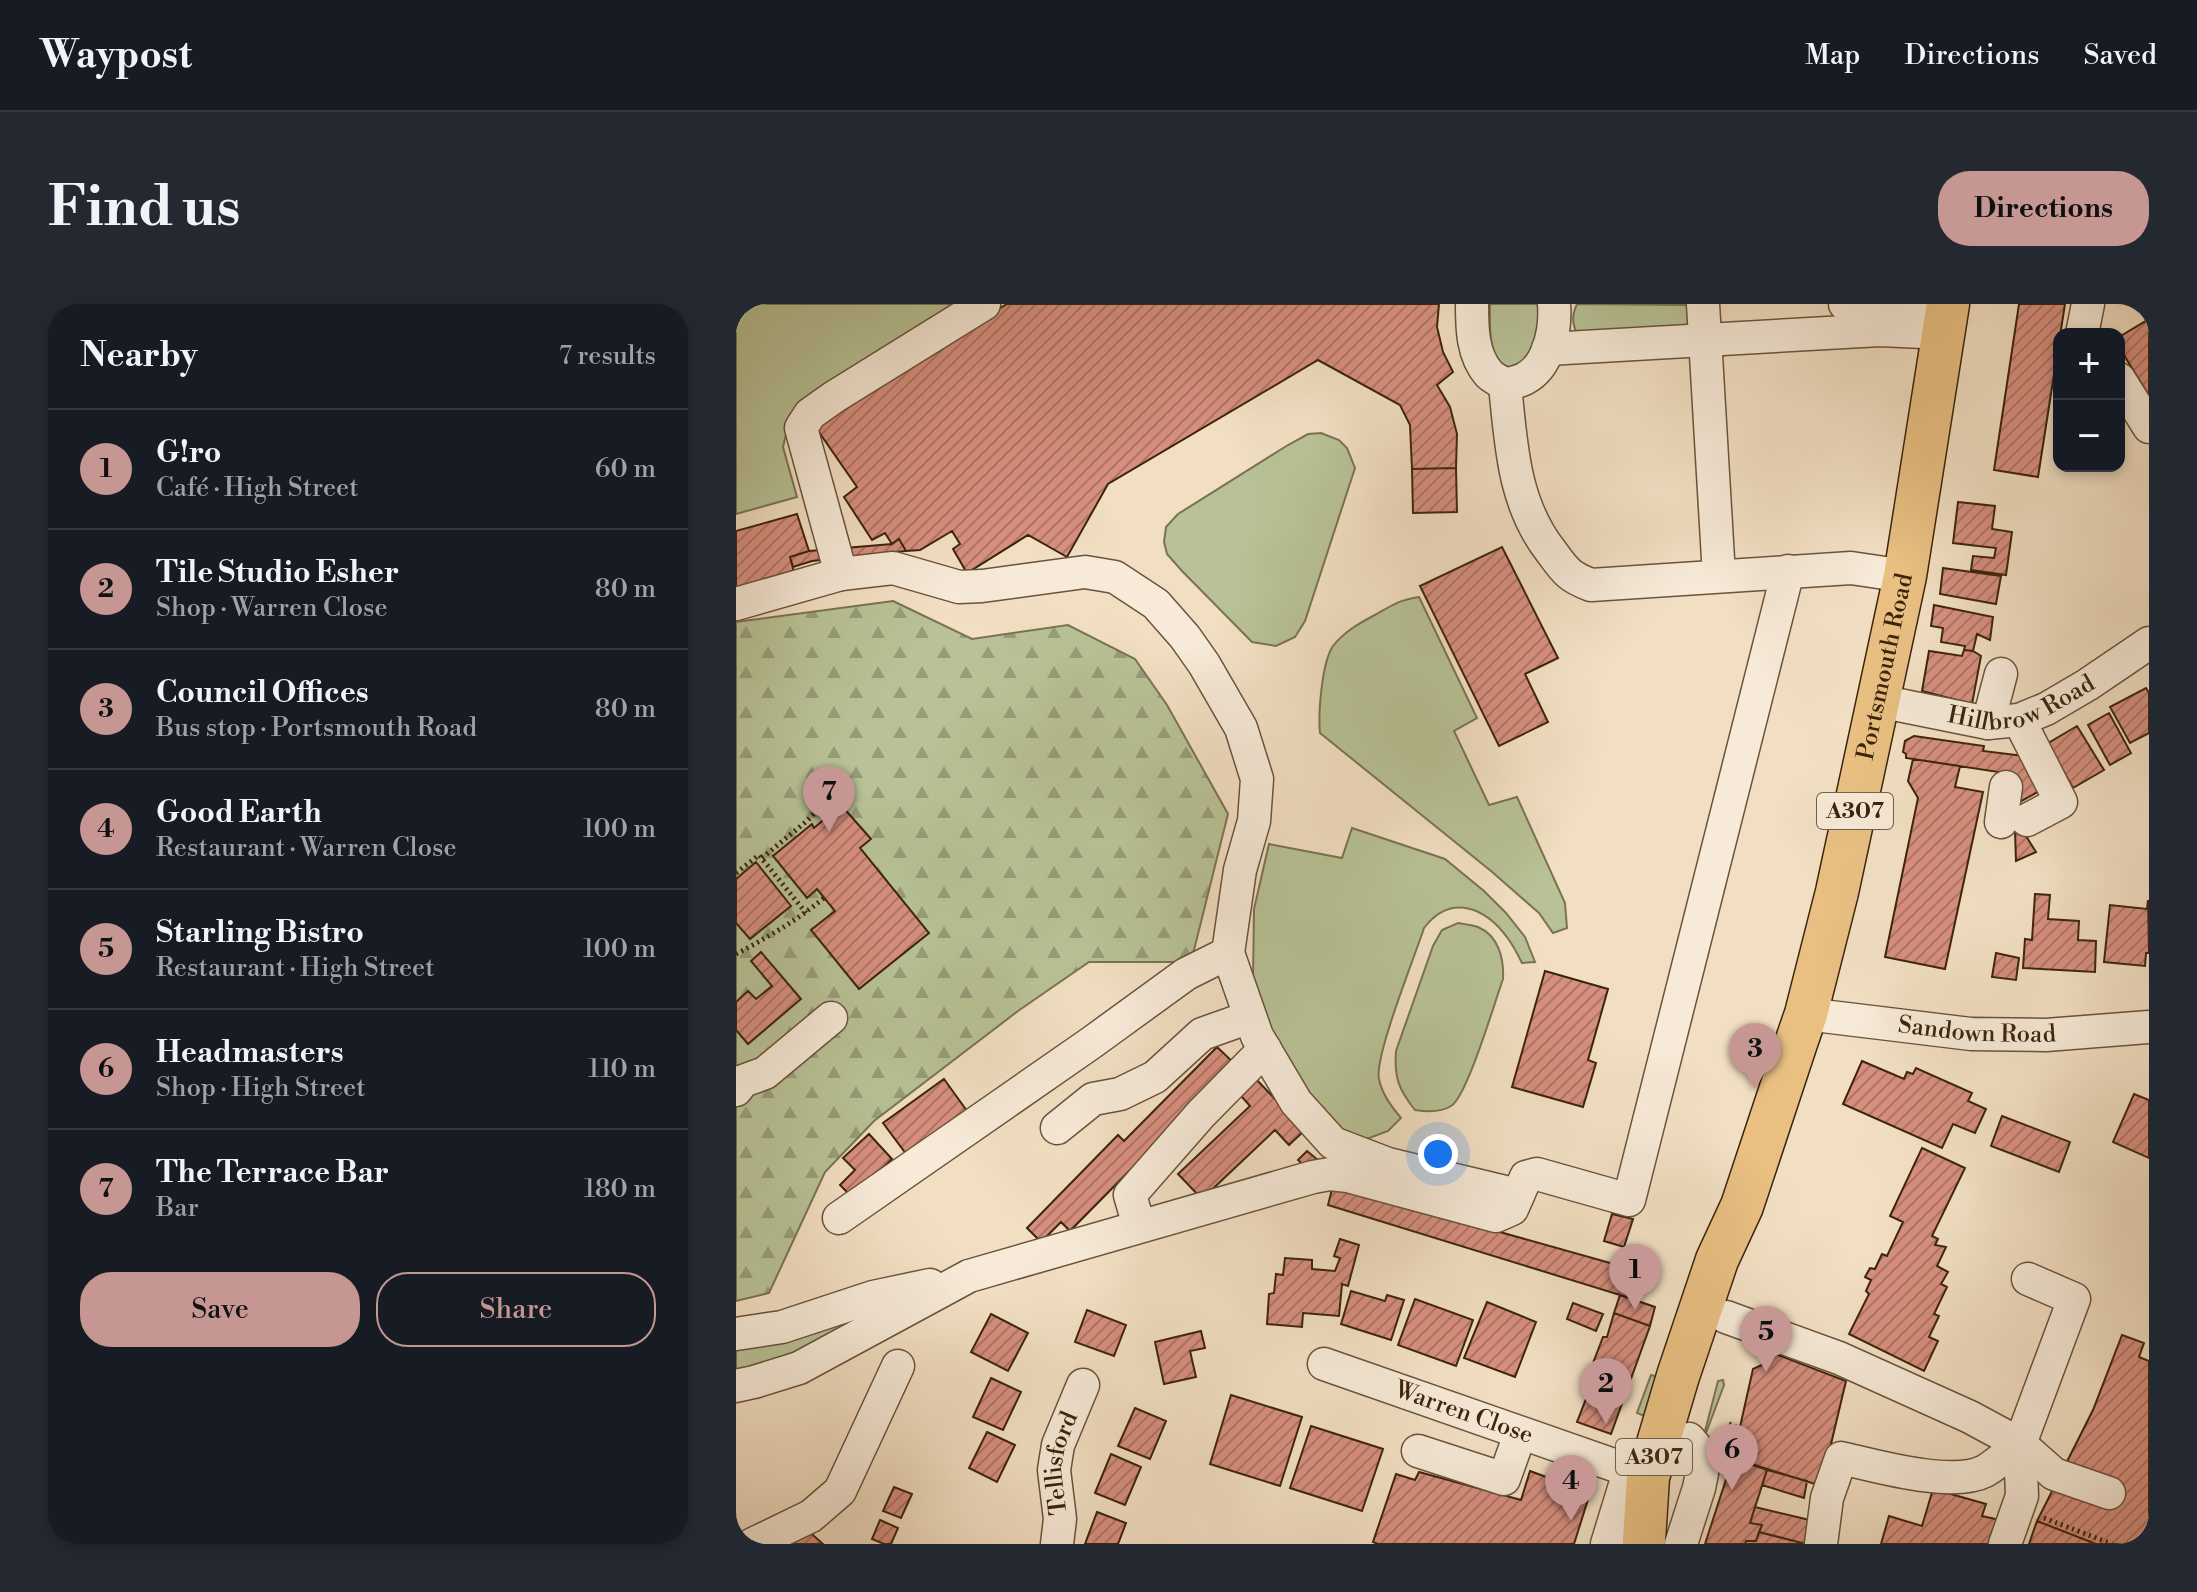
<!DOCTYPE html>
<html lang="en">
<head>
<meta charset="utf-8">
<style>
	:root { --surface:#171b24; --page:#242831; --text:#f1f3f6; --muted:#9ea1a6; --line:#363941; --accent:#c59692 }
	body { margin:0; font-family:"Libre Bodoni",serif; background:var(--page); color:var(--text) }
	.controls { position:absolute; right:24px; top:24px; display:grid; overflow:hidden; border-radius:16px; box-shadow:0 4px 12px #0003 }
	.controls button { width:72px; height:72px; display:grid; place-items:center; padding:0; border:0; border-bottom:2px solid var(--line); background:var(--surface); color:var(--text); font:40px sans-serif }
	.you { position:absolute; left:702px; top:850px; width:28px; height:28px; margin:-20px; border:6px solid #fff; border-radius:50%; background:#1a73e8; box-shadow:0 0 0 12px #1a73e833 }
	.badge { display:grid; place-items:center; width:52px; height:52px; border-radius:50%; background:var(--accent); color:#111; font-size:26px; font-weight:700 }
	.pin { position:absolute; translate:-50% -66px; filter:drop-shadow(0 2px 4px #0008) }
	.pin::after { content:''; position:absolute; top:42px; width:28px; height:24px; background:inherit; clip-path:polygon(0 0,100% 0,50% 100%) }
	.list { margin:0; padding:0; list-style:none }
	h2 { display:flex; justify-content:space-between; align-items:center; height:104px; margin:0; padding:0 32px; font-size:34px }
	h2 small { font-size:26px; font-weight:400; color:var(--muted) }
	.list li { display:grid; grid-template-columns:52px 1fr auto; gap:24px; align-items:center; box-sizing:border-box; height:120px; padding:0 32px; border-top:2px solid var(--line) }
	.list b { display:block; font-size:30px; white-space:nowrap }
	.list p { margin:0; font-size:26px; white-space:nowrap; color:var(--muted) }
	.list em { font-size:26px; font-style:normal; color:var(--muted) }
	.actions { display:flex; gap:16px; padding:24px 32px }
	.actions a { flex:1; padding:18px 0; border:2px solid var(--accent); border-radius:32px; text-align:center; font-size:28px; color:var(--accent) }
	.actions .main { background:var(--accent); color:#111 }
	.map { position:relative; flex:none; width:1413px; height:1240px; overflow:hidden; border-radius:32px }
	header { display:flex; align-items:center; gap:48px; box-sizing:border-box; height:112px; padding:0 40px; background:var(--surface); border-bottom:2px solid var(--line) }
	header strong { font-size:38px }
	nav { display:flex; gap:44px; margin-inline-start:auto; font-size:28px }
	.intro { display:flex; align-items:center; justify-content:space-between; box-sizing:border-box; height:192px; padding:0 48px }
	h1 { margin:0; font-size:56px }
	.button { padding:20px 36px; border-radius:32px; background:var(--accent); color:#111; font-size:28px; font-weight:700 }
	main { display:flex; gap:48px; padding:0 48px }
	aside { flex:1; background:var(--surface); border-radius:32px; box-shadow:0 4px 12px #0003 }
	.map>svg:first-child { display:block }
	.green { fill:#b8c296; stroke:#7a7351; stroke-width:2 }
	.forest { fill:url(#forest-firs); stroke:#7a7351; stroke-width:2 }
	.building { fill:url(#building-hatch); stroke:#3c240c; stroke-width:2 }
	.lines { fill:none; stroke-linecap:round; stroke-linejoin:round }
	.minor-casing { stroke:#6a533a; stroke-width:35 }
	.major-casing { stroke:#3c240c; stroke-width:45 }
	.path { stroke:#3c240c; stroke-width:5; stroke-dasharray:2 4; stroke-linecap:butt }
	.minor { stroke:#f7ead8; stroke-width:32 }
	.major { stroke:#e9c082; stroke-width:42 }
	.labels { text-anchor:middle; dominant-baseline:central; stroke-width:6; stroke-linejoin:round; paint-order:stroke }
	.shield { fill:#f7ead8; stroke:#745f49; stroke-width:2 }
	.shield-label { font-size:22px; font-weight:bold; fill:#3c240c }
	.street-label { font-size:24px; fill:#3c240c; stroke:#f7ead8 }
</style>
</head>
<body>
<header>
<strong>Waypost</strong>
<nav><a>Map</a><a>Directions</a><a>Saved</a></nav>
</header>
<div class="intro"><h1>Find us</h1><a class="button">Directions</a></div>
<main>
<aside>
<h2>Nearby<small>7 results</small></h2>
<ul class="list">
<li><span class="badge">1</span><div><b>G!ro</b><p>Café · High Street</p></div><em>60 m</em></li>
<li><span class="badge">2</span><div><b>Tile Studio Esher</b><p>Shop · Warren Close</p></div><em>80 m</em></li>
<li><span class="badge">3</span><div><b>Council Offices</b><p>Bus stop · Portsmouth Road</p></div><em>80 m</em></li>
<li><span class="badge">4</span><div><b>Good Earth</b><p>Restaurant · Warren Close</p></div><em>100 m</em></li>
<li><span class="badge">5</span><div><b>Starling Bistro</b><p>Restaurant · High Street</p></div><em>100 m</em></li>
<li><span class="badge">6</span><div><b>Headmasters</b><p>Shop · High Street</p></div><em>110 m</em></li>
<li><span class="badge">7</span><div><b>The Terrace Bar</b><p>Bar</p></div><em>180 m</em></li>
</ul>
<div class="actions"><a class="main">Save</a><a>Share</a></div>
</aside>
<div class="map">
<svg width="1413" height="1240" viewBox="0 0 1413 1240">
	<defs>
		<pattern id="forest-firs" width="22" height="20" patternUnits="userSpaceOnUse" patternTransform="scale(2)"><rect width="22" height="20" fill="#b8c296"/><path d="M5 1l3.5 6h-7zM16 11l3.5 6h-7z" fill="#979d79"/></pattern>
		<pattern id="building-hatch" width="6" height="6" patternUnits="userSpaceOnUse" patternTransform="scale(2)"><rect width="6" height="6" fill="#d78f7f"/><path d="M-1 1l2-2M0 6l6-6M5 7l2-2" fill="none" stroke="#b07566"/></pattern>
	</defs>
	<rect width="100%" height="100%" fill="#f2dfc3"/>
	<filter id="stains"><feTurbulence type="fractalNoise" baseFrequency=".0025" numOctaves="4"/><feColorMatrix values="0 0 0 0 .2 0 0 0 0 .09 0 0 0 0 .02 0 0 0 .5 -.17"/></filter>
	<radialGradient id="worn" r=".72"><stop offset=".6" stop-color="#630" stop-opacity="0"/><stop offset="1" stop-color="#630" stop-opacity=".3"/></radialGradient>
	<path class="green" d="M0 0H219L54 113 47 143 61 193 0 210Z
		M754 0H803V40L780 66C774 63 767 62 763 57 752 46 754 15 754 0Z
		M841 0 949 1 961 5 960 28H840C836 17 836 11 841 0Z
		M585 129 603 136 611 144 619 164 569 317 559 333 540 342 516 338 446 267 431 250 428 238 430 223 442 210 552 141 572 130Z
		M683 293 741 414 718 427 753 501 781 493 829 599 831 624 817 629 803 609 755 567 584 429C582 409 586 358 597 342 608 328 622 320 637 312 655 302 662 296 683 293Z
		M616 524 709 555 748 587 770 609 789 633 799 658 786 659C782 651 778 643 773 636 750 603 715 589 688 624 679 652 638 753 643 775 646 790 655 802 665 814L652 827 628 836 600 827 546 758 517 676 518 605 533 540 606 554Z
		M722 619C728 620 737 621 742 623 763 632 768 655 767 675 759 697 731 793 715 802 704 809 691 808 679 806 663 786 658 774 660 747L697 642 706 626Z
		M157 997 100 1037 0 1071V1046L11 1044Z
		M915 1071 926 1074 919 1116 901 1109Z
		M987 1076 988 1081 969 1132 968 1131 982 1077Z"/>
	<path class="forest" d="M157 297 236 335 332 321 399 355 431 401 492 510 455 658H353L282 707 138 817 89 868 33 989 0 997V318Z"/>
	<path class="building" d="M271 0H703L701 23 707 48 717 68 701 81 714 103 721 130 720 164 676 165 674 121 664 101 582 56 372 180 331 253 292 231 231 269 217 245 224 240 216 227 184 246 170 247 163 235 156 240 149 229 136 236 108 193 121 183 76 118Z
		M1283 0H1329L1302 173 1258 166Z
		M1413 15V92L1383 43V33Z
		M720 164 721 208 677 209 676 165Z
		M1222 198 1259 202 1256 225 1276 228 1270 271 1235 266 1237 252 1258 254 1260 244 1217 239Z
		M61 210 73 247 54 253 58 268 0 284V227Z
		M163 235 170 247 76 257 57 263 54 253 73 247 156 240Z
		M766 243 822 354 789 370 812 418 763 442 684 282Z
		M1207 264 1265 272 1260 300 1204 290Z
		M1198 301 1257 313 1254 336 1241 330 1237 347 1228 346 1229 342 1205 338 1207 324 1195 322Z
		M1228 346 1237 347 1245 352 1236 400 1186 387 1193 347 1226 352Z
		M1410 384 1413 389V429L1394 439 1374 403Z
		M1373 409 1395 449 1374 461 1352 421Z
		M1341 422 1368 466 1337 484 1328 468 1321 472 1309 441Z
		M1178 432 1248 442 1247 447 1296 453 1311 483 1278 501 1276 470 1170 454V450L1167 448 1169 437Z
		M1177 455 1224 462 1219 483 1247 488 1209 665 1149 653 1182 494 1172 477Z
		M105 501 135 535 124 544 193 629 123 685 75 626 99 607 81 585 71 594 37 552 76 520 78 524Z
		M1285 524 1300 548 1280 557 1279 527Z
		M20 558 55 602 14 635 0 619V575Z
		M1299 590 1314 591 1312 615 1343 617 1342 636 1360 637 1359 668 1287 664 1289 635 1296 636Z
		M1412 596 1413 649H1410L1409 662 1368 658 1374 601 1411 605Z
		M25 648 65 695 12 740 0 726V698L12 687 20 695 36 682 15 657Z
		M1260 649 1283 654 1280 676 1256 673Z
		M809 667 872 685 852 756 860 759 847 803 776 783Z
		M481 743 499 760 334 927 325 918 305 938 291 924 382 831 388 837Z
		M1126 757 1168 775 1171 768 1177 770 1180 764 1236 789 1232 797 1250 805 1239 829 1217 820 1206 844 1107 800Z
		M515 770 569 826 553 841 539 826 466 895 442 870 514 802 499 785Z
		M208 775 231 807 171 851 147 819Z
		M1398 790 1413 796V854L1377 838Z
		M1266 812 1334 838 1323 868 1255 842Z
		M133 830 156 855 116 893 104 881 119 866 107 854Z
		M1186 844 1229 864 1196 932 1202 935 1199 941 1210 943 1201 962 1212 968 1205 980 1211 983 1198 1010 1203 1012 1193 1033 1202 1037 1188 1067 1113 1030 1133 990 1130 987 1135 976 1129 973 1134 964 1139 965 1146 950 1151 952 1167 918 1154 912Z
		M571 847 582 856 573 866 562 856Z
		M597 881 906 968 897 995 592 901Z
		M876 910 897 915 888 943 868 937Z
		M604 935 623 941 612 982 606 980 603 1012 567 1009 566 1023 531 1020 533 990 538 989 540 970 547 971 549 954 576 956V965L599 967 604 954 598 952Z
		M615 987 649 997 651 991 668 996 655 1036 605 1020Z
		M884 991 919 1003 914 1022 878 1009Z
		M679 995 737 1016 720 1062 662 1041Z
		M751 998 800 1018 779 1073 728 1054Z
		M837 999 867 1010 860 1027 831 1015Z
		M351 1006 390 1021 378 1052 339 1038Z
		M878 1009 914 1022 875 1130 841 1118 857 1077 851 1075 867 1033H871Z
		M255 1010 292 1029 272 1067 235 1048Z
		M465 1027 469 1044 454 1047 460 1073 428 1080 419 1038Z
		M1386 1031 1408 1039 1403 1053 1413 1057V1240H1360L1301 1217 1357 1106Z
		M1034 1048 1110 1077 1085 1182 997 1154 1017 1065 1028 1060Z
		M255 1074 285 1088 267 1126 237 1113Z
		M495 1091 566 1113 544 1182 474 1160Z
		M399 1104 430 1117 414 1155 382 1142Z
		M575 1122 647 1145 626 1207 554 1184Z
		M251 1128 279 1141 261 1178 233 1164Z
		M375 1150 405 1163 389 1201 359 1189Z
		M997 1154 1031 1166 1014 1219 1026 1221 1020 1237H1010L1009 1240H969Z
		M1031 1166 1071 1177 1068 1194 1026 1181Z
		M794 1167 854 1189 838 1240H642L637 1238 660 1170 679 1176 683 1168 785 1196Z
		M158 1183 176 1190 165 1214 147 1207Z
		M1197 1185 1250 1200 1246 1212 1268 1217 1261 1240H1145L1153 1212 1186 1222Z
		M1019 1203 1082 1218 1070 1240 1023 1228 1026 1221 1014 1219Z
		M361 1208 390 1219 382 1240H349Z
		M144 1216 162 1224 155 1240H148L136 1235Z
		M1301 1217 1360 1240H1293Z
		M69 1224 87 1240H36Z
		M1023 1228 1070 1240H1009L1010 1237H1020Z"/>
	<g class="lines">
		<defs>
			<g id="minor">
				<path d="M736 0C736 23 736 51 753 70 757 74 764 77 769 81 775 79 782 78 788 75 813 63 820 25 818 0"/>
				<path d="M967 0 983 272"/>
				<path d="M1109 0 1167 2 1186 0"/>
				<path d="M1346 30 1352 0"/>
				<path d="M812 45 1144 26 1208 29"/>
				<path d="M1383 75 1413 123"/>
				<path d="M769 81C775 139 777 198 814 246 829 266 831 272 855 281L1115 264 1169 272"/>
				<path d="M105 270 65 124 74 110 98 93 248 0"/>
				<path d="M0 300 105 270 157 264 223 283 246 282 349 268 379 273 420 300 449 333 468 360 505 424 521 475 518 517 504 566 492 649 521 732 560 798 597 839 652 860 782 891"/>
				<path id="s1" d="M1143 397 1252 419 1283 416 1310 405 1351 381 1413 339"/>
				<path d="M1283 416 1325 498 1291 516"/>
				<path d="M1252 419 1265 370"/>
				<path d="M1265 518 1270 483"/>
				<path id="s2" d="M1070 710 1235 730 1310 731 1413 723"/>
				<path d="M0 786 7 777 29 769 95 714"/>
				<path d="M321 824 357 795 384 790 419 773 466 730 514 713"/>
				<path d="M103 914 355 739 450 670 492 649"/>
				<path d="M403 922 394 891 465 810 529 745"/>
				<path d="M990 1013 1103 1054 1234 1113 1284 1140 1318 1170 1373 1189"/>
				<path d="M0 1030 46 1023 137 993 194 981"/>
				<path id="s3" d="M588 1060 912 1173"/>
				<path d="M0 1082 18 1078 63 1064 233 972 577 873 594 870 612 872 760 912 776 905 790 873 801 870 893 896 1052 267"/>
				<path d="M682 1147 768 1175 784 1130"/>
				<path d="M17 1240 75 1212 104 1187 162 1062"/>
				<path id="s4" d="M321 1240 324 1215 318 1166 322 1141 347 1081"/>
				<path d="M871 1240 893 1168"/>
				<path d="M945 1240 963 1184 969 1154 953 1135"/>
				<path d="M1085 1240 1091 1194 1105 1154C1141 1162 1216 1184 1249 1167 1261 1160 1273 1149 1284 1140"/>
				<path d="M1269 1240 1286 1192 1284 1140 1338 995 1292 975"/>
			</g>
			<g id="major">
				<path id="s5" d="M908 1237 912 1173 942 1072 981 956 1006 902 1060 739 1070 710 1101 588 1169 272 1212 0"/>
			</g>
		</defs>
		<use href="#minor" class="minor-casing"/>
		<use href="#major" class="major-casing"/>
		<path class="path" d="M81 466 90 474 95 470 104 481
			M26 554 72 516 110 475
			M0 569 23 551 70 609
			M0 650C31 634 61 616 88 594
			M993 1120 1004 1124
			M1308 1214 1376 1240
			M1413 1240V1239"/>
		<use href="#minor" class="minor"/>
		<use href="#major" class="major"/>
	</g>
	<g class="labels">
		<g class="shield">
			<rect x="1081" y="489" width="76" height="36" rx="6"/>
			<rect x="880" y="1135" width="76" height="36" rx="6"/>
		</g>
		<g class="shield-label">
			<text x="1119" y="507">A307</text>
			<text x="918" y="1153">A307</text>
		</g>
		<g class="street-label">
			<text stroke="none"><textPath href="#s5" startOffset="910">Portsmouth Road</textPath></text>
			<text stroke="none"><textPath href="#s1" startOffset="148">Hillbrow Road</textPath></text>
			<text stroke="none"><textPath href="#s2" startOffset="172">Sandown Road</textPath></text>
			<text stroke="none"><textPath href="#s3" startOffset="148">Warren Close</textPath></text>
			<text stroke="none"><textPath href="#s4" startOffset="82">Tellisford</textPath></text>
		</g>
	</g>
	<rect width="100%" height="100%" filter="url(#stains)"/>
	<rect width="100%" height="100%" fill="url(#worn)"/>
</svg>
<div class="controls">
<button>+</button>
<button>−</button>
</div>
<div class="you"></div>
<div class="pin badge" style="left:899px;top:1006px">1</div>
<div class="pin badge" style="left:870px;top:1120px">2</div>
<div class="pin badge" style="left:1019px;top:785px">3</div>
<div class="pin badge" style="left:835px;top:1217px">4</div>
<div class="pin badge" style="left:1030px;top:1068px">5</div>
<div class="pin badge" style="left:996px;top:1186px">6</div>
<div class="pin badge" style="left:93px;top:528px">7</div>
</div>
</main>
</body>
</html>
